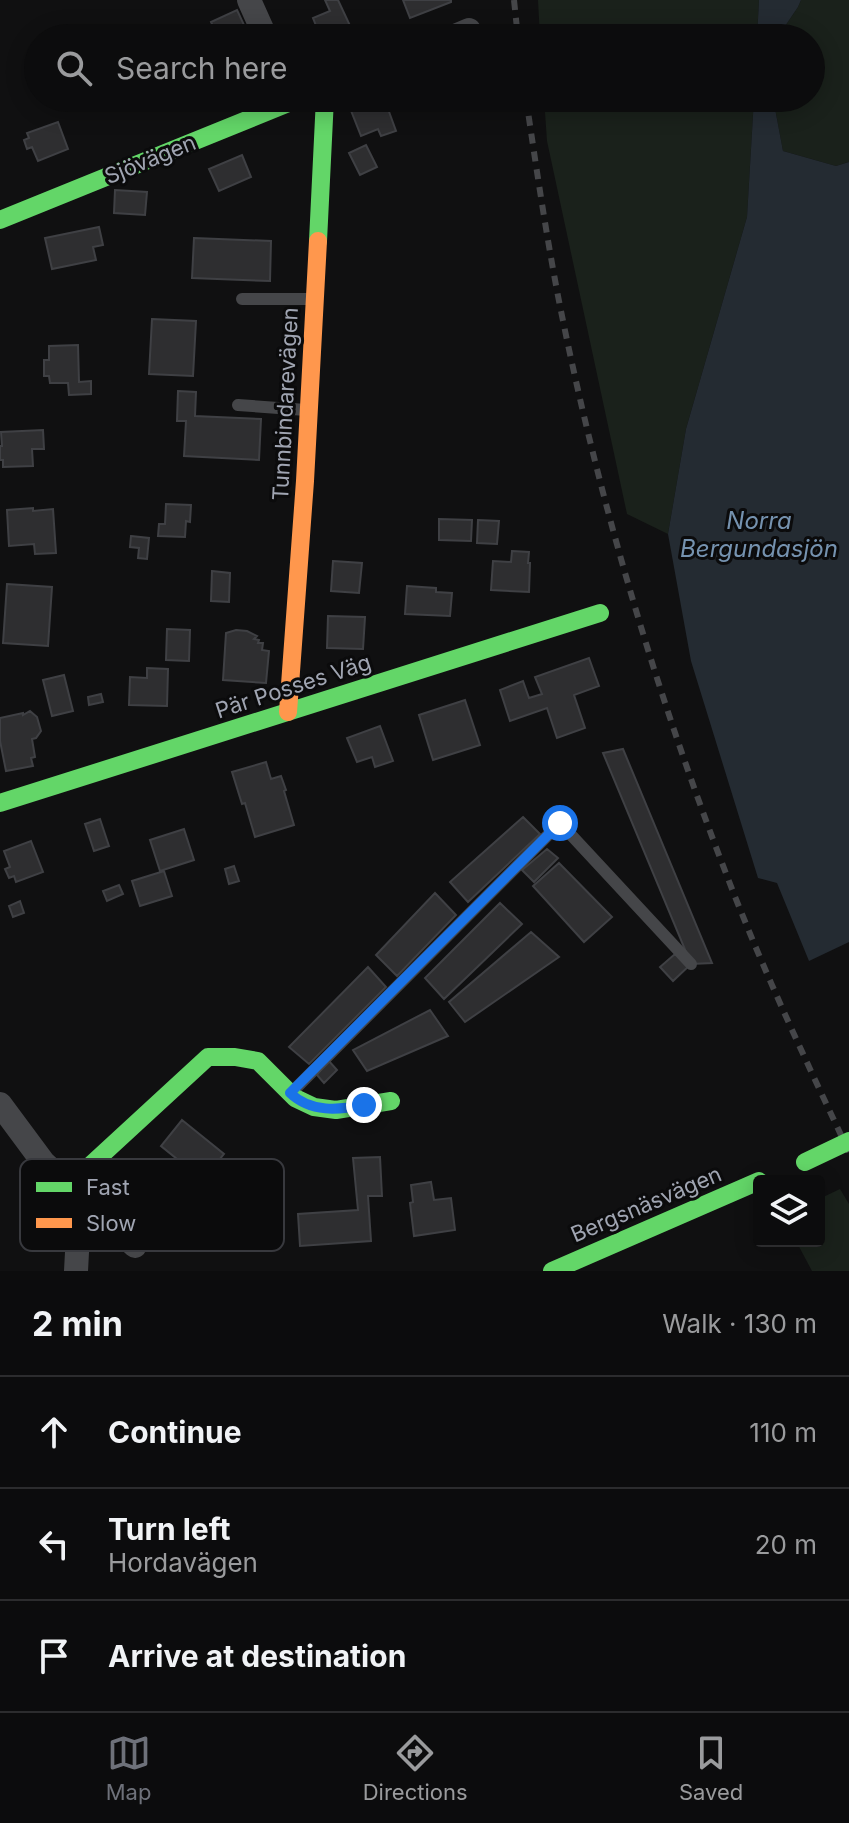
<!DOCTYPE html>
<html lang="en">
<head>
<meta charset="utf-8">
<style>
	:root { --surface:#0c0c0d; --page:#151516; --text:#f1f3f6; --muted:#9a9b9d; --line:#2c2c2e; --accent:#6e717a }
	body { margin:0; font-family:Inter,sans-serif; background:var(--page); color:var(--text) }
	.controls { position:absolute; right:24px; bottom:24px; display:grid; overflow:hidden; border-radius:8px; box-shadow:0 4px 20px #0003 }
	.controls button { width:72px; height:72px; display:grid; place-items:center; padding:0; border:0; border-bottom:2px solid var(--line); background:var(--surface); color:var(--text); font:40px sans-serif }
	.stop { position:absolute; width:24px; height:24px; margin:-18px; border:6px solid #1a73e8; border-radius:50%; background:#fff }
	.stop.end { background:#1a73e8; border-color:#fff; box-shadow:0 2px 8px #0008 }
	.list { margin:0; padding:0; list-style:none }
	h2 { display:flex; justify-content:space-between; align-items:center; height:104px; margin:0; padding:0 32px; font-size:34px }
	h2 small { font-size:26px; font-weight:400; color:var(--muted) }
	.list li { display:grid; grid-template-columns:52px 1fr auto; gap:24px; align-items:center; box-sizing:border-box; height:112px; padding:0 32px; border-top:2px solid var(--line) }
	.list b { display:block; font-size:30px; white-space:nowrap }
	.list p { margin:0; font-size:26px; white-space:nowrap; color:var(--muted) }
	.list em { font-size:26px; font-style:normal; color:var(--muted) }
	.icon { flex:none; width:44px; height:44px; fill:none; stroke:currentColor; stroke-width:2; stroke-linecap:round; stroke-linejoin:round }
	.map { position:relative; flex:none; width:849px; height:1271px; overflow:hidden }
	.search { position:absolute; background:var(--surface); box-shadow:0 4px 20px #0003; left:24px; right:24px; top:24px; height:88px; display:flex; align-items:center; gap:20px; box-sizing:border-box; padding:0 28px; border-radius:44px; color:var(--muted); font-size:30px }
	.sheet { height:440px; background:var(--surface) }
	nav { display:flex; justify-content:space-around; align-items:center; box-sizing:border-box; height:112px; border-top:2px solid var(--line); background:var(--surface); font-size:22px; color:var(--muted) }
	nav a { display:grid; justify-items:center; gap:4px }
	nav .on { color:var(--accent) }
	.map>svg:first-child { display:block }
	.green { fill:#1a211b }
	.water { fill:#242b32 }
	.building { fill:#2e2e30; stroke:#3f4044; stroke-width:2 }
	.lines { fill:none; stroke-linecap:round; stroke-linejoin:round }
	.lane { stroke:#454649; stroke-width:12 }
	.street { stroke:#454649; stroke-width:24 }
	.fast { stroke:#63d668; stroke-width:18 }
	.slow { stroke:#ff974d; stroke-width:18 }
	.rail { stroke:#454649; stroke-width:6; stroke-dasharray:10 8; stroke-linecap:butt }
	.fast-bridge { stroke:#63d668; stroke-width:18 }
	.route { stroke:#1a73e8; stroke-width:10 }
	.labels { text-anchor:middle; dominant-baseline:central; stroke-width:6; stroke-linejoin:round; paint-order:stroke }
	.street-label { font-size:22px; fill:#a0a5b2; stroke:#0b0b0c }
	.water-label { font-size:24px; font-style:italic; fill:#7592af; stroke:#0b0b0c }
	.key { fill:#0b0b0c; stroke:#38393e; stroke-width:2 }
	.key-label { font-size:22px; fill:#a0a5b2 }
</style>
</head>
<body>
<div class="map">
<svg width="849" height="1271" viewBox="0 0 849 1271">
	<rect width="100%" height="100%" fill="#101011"/>
	<path class="green" d="M538 0H759L757 38H540Z
		M801 0H849V162L836 166 783 151 773 98H811V38H777L798 7Z
		M544 98H754L747 217 686 429 668 534 627 514 547 141Z
		M840 1189 849 1204V1271H812L796 1241H819V1199Z"/>
	<path class="water" d="M759 0H801L798 7 777 38H757Z
		M754 98H773L783 151 836 166 849 162V942L809 961 777 883 758 878 691 661 668 534 686 429 747 217Z"/>
	<path class="building" d="M325 0H338L353 32 340 38H321L313 18 330 11Z
		M403 0H451V2L410 18Z
		M237 10 244 25 218 37 211 22Z
		M375 98H384L396 131 381 136 378 129 361 136 350 108Z
		M434 98H472L473 103 436 109Z
		M58 122 68 149 38 161 32 147 27 149 24 140 29 138 27 133Z
		M366 145 377 167 360 175 349 153Z
		M242 155 251 177 219 191 209 169Z
		M115 190 147 192 145 215 114 213Z
		M99 227 103 245 93 247 96 260 52 269 45 238Z
		M194 238 271 241 270 281 192 278Z
		M152 319 196 321 193 376 149 374Z
		M78 345 79 382 91 381V394L69 395 68 383H50L49 376H44V360H49V346Z
		M178 391 196 392 195 416 261 419 259 460 184 456 186 421H177Z
		M43 430 44 449H32L33 466 3 467V460H0V446H2L1 432Z
		M166 504 191 505 190 522 186 521 185 537 158 536 159 524H165Z
		M33 508V511L53 509 56 553 35 554 34 544 9 546 7 510Z
		M439 519 472 520 471 541 439 540Z
		M478 520 499 521 497 544 477 543Z
		M131 536 149 538 147 559 138 558 139 548 130 547Z
		M512 551 529 552 528 563H530L529 592 491 590 493 561 511 562Z
		M333 561 362 563 359 593 331 591Z
		M212 571 230 573 229 602 211 601Z
		M7 584 52 587 48 646 3 643Z
		M407 586 436 588V592L452 593 450 616 405 614Z
		M328 616 365 617 363 649 327 648Z
		M167 629 190 630 189 661 166 660Z
		M236 630 247 631 257 636 254 639 259 640 258 643H263L262 650 269 651 266 683 223 680 226 633Z
		M589 658 599 686 574 695 585 728 557 738 547 708 510 721 500 690 523 681 529 698 542 694 535 677Z
		M147 668 168 669 167 706 129 705 130 677 147 678Z
		M64 675 73 711 52 716 43 680Z
		M101 694 103 702 89 705 88 697Z
		M465 700 480 745 433 760 419 715Z
		M30 711 37 717 41 731 36 738 32 739 35 757 31 758 33 766 6 771 0 741V718L23 713V715Z
		M380 726 393 761 375 767 372 757 357 762 347 738Z
		M623 749 712 963 691 964 603 753Z
		M266 762 271 779 281 776 286 790 284 791 294 825 255 837 245 803 242 804 232 772Z
		M523 817 540 834 468 902 450 882Z
		M100 819 109 846 94 851 85 824Z
		M184 829 194 860 160 871 150 840Z
		M31 841 43 872 16 882 14 876 9 878 5 869 10 867 4 851Z
		M547 849 558 858 534 882 522 870Z
		M559 863 612 917 584 942 533 886Z
		M234 866 239 881 229 884 225 869Z
		M164 871 172 896 140 906 132 881Z
		M119 885 123 894 107 901 103 891Z
		M435 893 456 915 397 976 376 955Z
		M20 901 24 913 13 917 9 906Z
		M500 903 522 924 444 999 425 978Z
		M531 932 559 957 465 1022 449 1002Z
		M675 954 691 964 673 981 660 967Z
		M368 967 386 987 309 1064 289 1047Z
		M430 1010 448 1036 367 1071 353 1050Z
		M328 1060 337 1070 324 1083 317 1075Z
		M182 1120 224 1154 203 1180 161 1146Z
		M380 1157 382 1196H368L371 1241 300 1246 298 1214 358 1210 353 1158Z
		M431 1182 434 1200 451 1198 455 1230 414 1236 410 1203 413 1202 411 1185Z"/>
	<g class="lines">
		<path class="lane" d="M242 299H311
			M238 405 306 410
			M293 1091 560 823 691 964"/>
		<path class="street" d="M249 0 266 38
			M450 38 469 30
			M0 1104 43 1162 135 1246
			M76 1271 80 1196"/>
		<path class="fast" d="M0 220 301 98
			M318 241 325 98
			M0 803 600 613
			M69 1185 208 1057H235L258 1061 295 1098 314 1107 336 1110 391 1101
			M552 1271 759 1181"/>
		<path class="slow" d="M288 712 305 481 318 241"/>
		<path class="rail" d="M514 0 518 38
			M526 98C536 166 546 234 559 301 598 497 655 690 727 876 763 970 806 1061 849 1152"/>
		<path class="fast-bridge" d="M805 1162 849 1141"/>
	</g>
	<g class="lines">
		<path class="route" d="M364 1105C339 1110 311 1113 290 1093L560 823"/>
	</g>
	<g class="labels">
		<g class="street-label">
			<text transform="translate(150 159) rotate(-22)">Sjövägen</text>
			<text transform="translate(285 404) rotate(-87)">Tunnbindarevägen</text>
			<text transform="translate(293 686) rotate(-18)">Pär Posses Väg</text>
			<text transform="translate(646 1204) rotate(-23)">Bergsnäsvägen</text>
		</g>
		<g class="water-label">
			<text x="759" y="520">Norra<tspan x="759" dy="28">Bergundasjön</tspan></text>
		</g>
	</g>
	<rect x="20" y="1159" width="264" height="92" rx="12" class="key"/>
	<rect x="36" y="1182" width="36" height="10" fill="#63d668"/>
	<rect x="36" y="1218" width="36" height="10" fill="#ff974d"/>
	<g class="key-label">
		<text x="86" y="1195">Fast</text>
		<text x="86" y="1231">Slow</text>
	</g>
</svg>
<div class="controls">
<button><svg class="icon" aria-label="layers" viewBox="0 0 24 24"><path d="M12 4l9 5-9 5-9-5zM3 14l9 5 9-5"/></svg></button>
</div>
<div class="stop" style="left:560px;top:823px"></div>
<div class="stop end" style="left:364px;top:1105px"></div>
<div class="search"><svg class="icon" aria-label="search" viewBox="0 0 24 24"><circle cx="10" cy="10" r="6"/><path d="M15 15l6 6"/></svg>Search here</div>
</div>
<section class="sheet">
<h2>2 min<small>Walk · 130 m</small></h2>
<ul class="list">
<li><svg class="icon" aria-label="ahead" viewBox="0 0 24 24"><path d="M12 20V5M6 11l6-6 6 6"/></svg><div><b>Continue</b></div><em>110 m</em></li>
<li><svg class="icon" aria-label="left" viewBox="0 0 24 24"><path d="M17 20v-9H6M10 6l-5 5 5 5"/></svg><div><b>Turn left</b><p>Hordavägen</p></div><em>20 m</em></li>
<li><svg class="icon" aria-label="arrive" viewBox="0 0 24 24"><path d="M6 21V4h12l-3 4 3 4H6"/></svg><div><b>Arrive at destination</b></div></li>
</ul>
</section>
<nav>
<a class="on"><svg class="icon" aria-label="map" viewBox="0 0 24 24"><path d="M3 6l6-2 6 2 6-2v14l-6 2-6-2-6 2zM9 4v14M15 6v14"/></svg>Map</a>
<a><svg class="icon" aria-label="directions" viewBox="0 0 24 24"><path d="M12 3l9 9-9 9-9-9zM9 14v-3h6M13 9l2 2-2 2"/></svg>Directions</a>
<a><svg class="icon" aria-label="saved" viewBox="0 0 24 24"><path d="M7 4h10v16l-5-4-5 4z"/></svg>Saved</a>
</nav>
</body>
</html>
